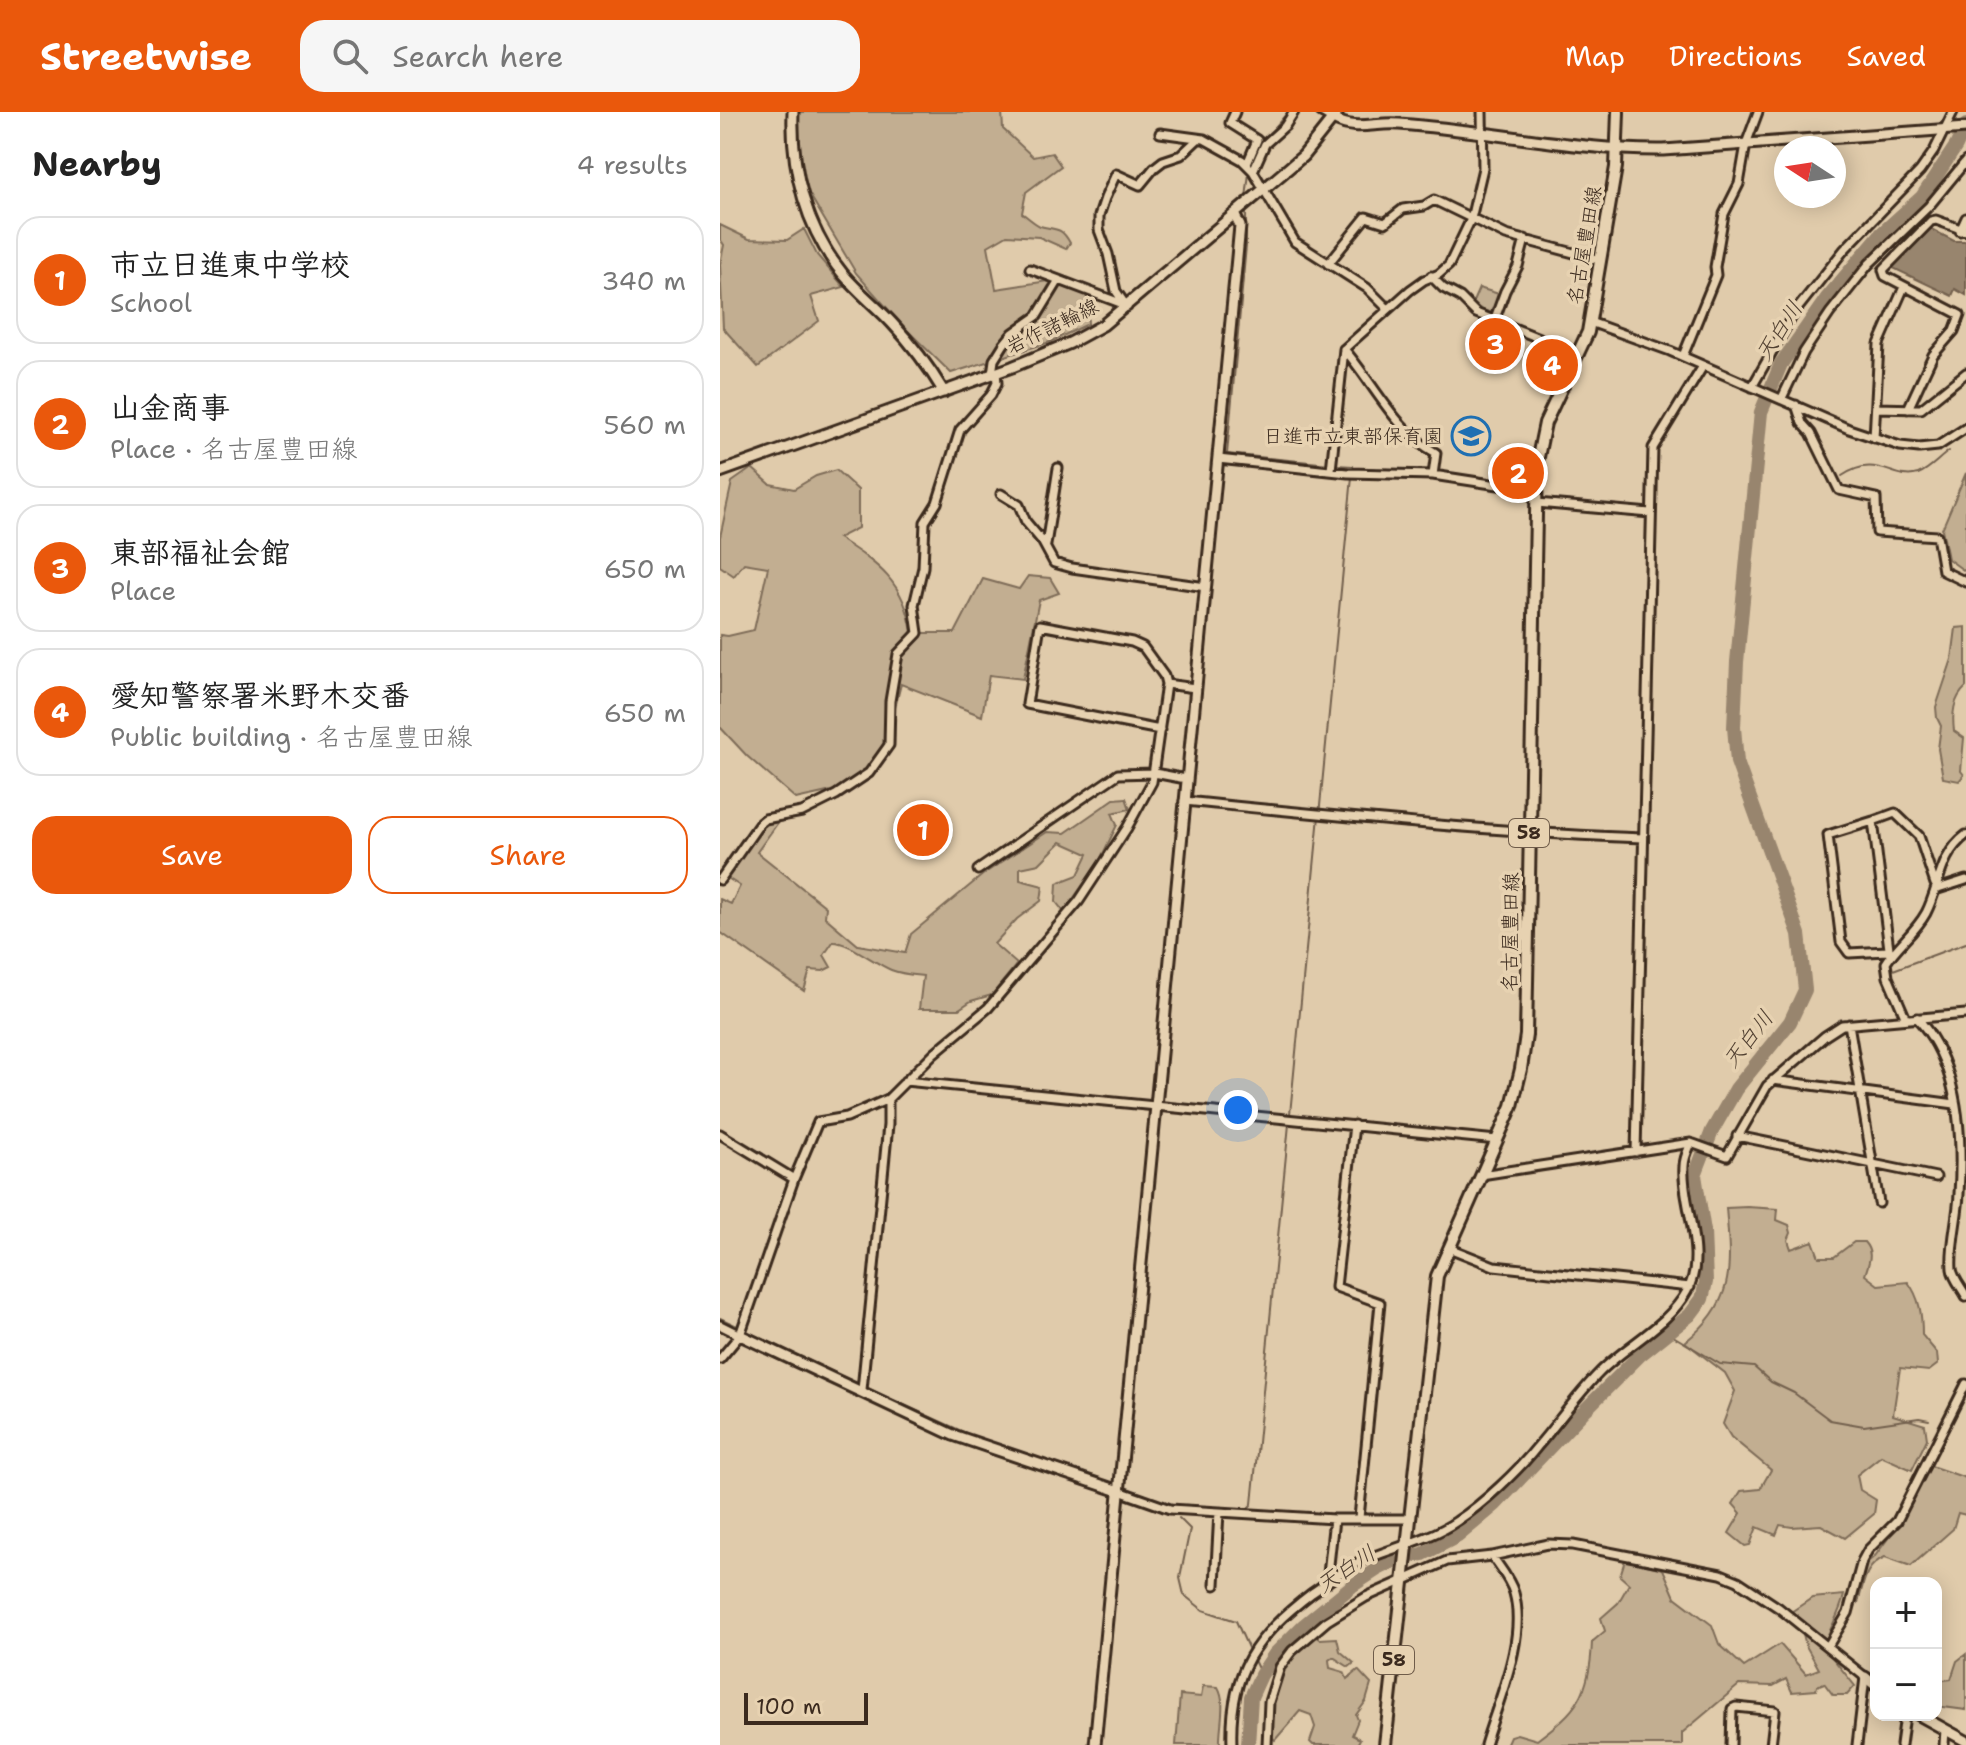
<!DOCTYPE html>
<html lang="en">
<head>
<meta charset="utf-8">
<style>
	:root { --surface:#fff; --page:#f6f6f6; --text:#222; --muted:#767676; --line:#e0e0e0; --accent:#ea580c }
	body { margin:0; font-family:"Shantell Sans","Klee One",sans-serif; background:var(--page); color:var(--text) }
	.controls { position:absolute; right:24px; bottom:24px; display:grid; overflow:hidden; border-radius:16px; box-shadow:0 4px 20px #0003 }
	.controls button { width:72px; height:72px; display:grid; place-items:center; padding:0; border:0; border-bottom:2px solid var(--line); background:var(--surface); color:var(--text); font:40px sans-serif }
	.compass { position:absolute; left:1054px; top:24px; width:72px; height:72px; border-radius:50%; background:var(--surface); box-shadow:0 4px 20px #0003; rotate:282deg }
	.scale { position:absolute; left:24px; bottom:20px; width:124px; box-sizing:border-box; padding-left:8px; border:4px solid #3b2a1e; border-top:0; font-size:22px; line-height:28px; white-space:nowrap; color:#3b2a1e; -webkit-text-stroke:6px #e7d2b1; paint-order:stroke }
	.you { position:absolute; left:518px; top:998px; width:28px; height:28px; margin:-20px; border:6px solid #fff; border-radius:50%; background:#1a73e8; box-shadow:0 0 0 12px #1a73e833 }
	.badge { display:grid; place-items:center; width:52px; height:52px; border-radius:50%; background:var(--accent); color:#fff; font-size:26px; font-weight:700 }
	.pin { position:absolute; translate:-50% -50%; border:4px solid #fff; box-shadow:0 2px 8px #0006 }
	.list { margin:0; padding:0; list-style:none }
	h2 { display:flex; justify-content:space-between; align-items:center; height:104px; margin:0; padding:0 32px; font-size:34px }
	h2 small { font-size:26px; font-weight:400; color:var(--muted) }
	.list li { display:grid; grid-template-columns:52px 1fr auto; gap:24px; align-items:center; box-sizing:border-box; height:128px; margin:0 16px 16px; padding:0 16px; border:2px solid var(--line); border-radius:24px }
	.list b { display:block; font-size:30px; white-space:nowrap }
	.list p { margin:0; font-size:26px; white-space:nowrap; color:var(--muted) }
	.list em { font-size:26px; font-style:normal; color:var(--muted) }
	.actions { display:flex; gap:16px; padding:24px 32px }
	.actions a { flex:1; padding:18px 0; border:2px solid var(--accent); border-radius:24px; text-align:center; font-size:28px; color:var(--accent) }
	.actions .main { background:var(--accent); color:#fff }
	.icon { flex:none; width:44px; height:44px; fill:none; stroke:currentColor; stroke-width:2; stroke-linecap:round; stroke-linejoin:round }
	.map { position:relative; flex:none; width:1246px; height:1633px; overflow:hidden }
	header { display:flex; align-items:center; gap:48px; box-sizing:border-box; height:112px; padding:0 40px; background:var(--accent); color:#fff }
	header strong { font-size:38px }
	nav { display:flex; gap:44px; margin-inline-start:auto; font-size:28px }
	.search { width:560px; height:72px; background:var(--page); display:flex; align-items:center; gap:20px; box-sizing:border-box; padding:0 28px; border-radius:24px; color:var(--muted); font-size:30px }
	main { display:flex }
	aside { flex:1; background:var(--surface) }
	.map>svg:first-child { display:block }
	.green { fill:#c2ae91; stroke:#7e6c58; stroke-width:2 }
	.water { fill:#98856e; stroke:#73614e; stroke-width:2 }
	.lines { fill:none; stroke-linecap:round; stroke-linejoin:round }
	.stream { stroke:#73614e; stroke-width:2 }
	.river { stroke:#98856e; stroke-width:14 }
	.street-casing { stroke:#3b2a1e; stroke-width:13 }
	.secondary-casing { stroke:#3b2a1e; stroke-width:15 }
	.primary-casing { stroke:#3b2a1e; stroke-width:16 }
	.street { stroke:#e7d2b1; stroke-width:7 }
	.secondary { stroke:#e7d2b1; stroke-width:9 }
	.primary { stroke:#e7d2b1; stroke-width:10 }
	.labels { text-anchor:middle; dominant-baseline:central; stroke-width:7; stroke-linejoin:round; paint-order:stroke }
	.shield { fill:#e7d2b1; stroke:#6f5c4a; stroke-width:2 }
	.shield-label { font-size:18px; font-weight:bold; fill:#3b2a1e }
	.street-label { font-size:20px; fill:#3b2a1e; stroke:#e7d2b1 }
	.poi-label { font-size:20px; fill:#3b2a1e; stroke:#e7d2b1; text-anchor:end }
	.water-label { font-size:22px; font-style:italic; fill:#524132; stroke:#e7d2b1 }
</style>
</head>
<body>
<header>
<strong>Streetwise</strong>
<div class="search"><svg class="icon" aria-label="search" viewBox="0 0 24 24"><circle cx="10" cy="10" r="6"/><path d="M15 15l6 6"/></svg>Search here</div>
<nav><a>Map</a><a>Directions</a><a>Saved</a></nav>
</header>
<main>
<aside>
<h2>Nearby<small>4 results</small></h2>
<ul class="list">
<li><span class="badge">1</span><div><b>市立日進東中学校</b><p>School</p></div><em>340 m</em></li>
<li><span class="badge">2</span><div><b>山金商事</b><p>Place · 名古屋豊田線</p></div><em>560 m</em></li>
<li><span class="badge">3</span><div><b>東部福祉会館</b><p>Place</p></div><em>650 m</em></li>
<li><span class="badge">4</span><div><b>愛知警察署米野木交番</b><p>Public building · 名古屋豊田線</p></div><em>650 m</em></li>
</ul>
<div class="actions"><a class="main">Save</a><a>Share</a></div>
</aside>
<div class="map">
<svg width="1246" height="1633" viewBox="0 0 1246 1633">
	<rect width="100%" height="100%" fill="#e0cbab"/>
	<filter id="ink" filterUnits="userSpaceOnUse"><feTurbulence type="fractalNoise" baseFrequency=".0125" numOctaves="2"/><feDisplacementMap in="SourceGraphic" scale="16" xChannelSelector="R" yChannelSelector="G"/><feConvolveMatrix kernelMatrix="1 2 1 2 8 2 1 2 1" color-interpolation-filters="sRGB"/></filter>
	<g filter="url(#ink)">
		<path class="green" d="M78 0H282L283 17 313 45 332 41 341 54 306 80 302 101C307 105 315 112 320 114 335 118 341 114 350 131L346 137 319 125 287 123 268 134 276 177 328 169 366 174 368 212 330 230 231 261 184 215 136 161 81 68 72 38Z
			M0 113 29 127 67 128 84 117 97 143 124 175 91 184 99 209 38 255 3 216 0 152 4 133 0 127Z
			M759 176 779 182 774 202 757 197 752 192Z
			M32 356 50 372 74 377 96 364 116 358 138 378V416L118 426C158 452 185 470 192 521H235L263 467 299 477 308 464 330 466 339 481 319 488 303 567 269 563 262 604 181 572C171 610 165 655 125 674 111 681 91 683 76 687L27 644 0 615V523L8 524 34 518 48 455 24 451 14 464 0 454V425L12 370Z
			M1246 361V460L1228 447 1222 417Z
			M1246 515V575C1233 587 1232 602 1234 619L1244 626 1241 659 1244 663 1239 669 1223 666 1218 637 1221 614 1217 606 1216 595 1232 547 1236 516Z
			M406 686 410 697 392 701 397 713 380 748 344 800 336 790 337 771 358 763 368 742 341 730 319 752 300 756V768L323 774 321 789 297 807 274 832 297 852 272 883 251 889 239 897H199L203 864C193 863 181 862 171 858 154 851 127 829 113 830L104 843 111 855 103 859 90 858 84 879 0 820V787L11 792 20 774 6 765 45 712 59 709 37 740 106 795 105 805 138 833 185 841 191 822 265 761 327 720 345 721 394 687Z
			M1027 1095 1058 1097 1057 1108 1069 1113 1071 1121 1068 1128 1071 1137 1093 1129 1099 1145H1114L1134 1130H1144C1154 1141 1149 1150 1145 1163L1158 1173 1188 1170C1200 1186 1202 1203 1202 1223L1217 1241 1218 1252 1209 1259 1180 1256 1173 1303 1205 1313 1207 1327 1192 1358 1161 1344 1137 1363 1140 1378 1156 1388 1154 1402 1125 1426 1101 1413 1072 1415 1060 1413 1056 1423 1037 1415 1030 1433 1025 1434 1009 1421 1021 1401 1013 1392 1021 1379 1040 1377 1051 1358 1011 1325 1003 1312 1015 1279 1005 1261 965 1230C1016 1190 1011 1155 1006 1096Z
			M1211 1354 1246 1366V1403L1238 1401 1233 1417 1191 1454 1165 1445C1144 1454 1144 1471 1138 1491L1135 1489 1144 1453 1155 1444 1183 1406Z
			M905 1448 943 1457 955 1485 992 1513 999 1532 1024 1555 1060 1532 1086 1562 1099 1557 1086 1534 1083 1522 1089 1514 1071 1500 1092 1486 1124 1483C1120 1502 1110 1516 1103 1534L1135 1574 1127 1583H1113L1104 1571 1097 1574 1096 1578 1072 1580 1066 1567 1053 1574 1019 1573 962 1621V1633H786L790 1624 797 1622 817 1628C858 1598 870 1582 872 1530L885 1519 881 1506 898 1491 909 1472 900 1464Z
			M593 1522 600 1527 617 1526 620 1539 634 1551 629 1555 613 1545 609 1548 610 1556 624 1560 627 1567 638 1558 651 1572 646 1589 636 1603 638 1608 632 1623 640 1627 637 1633H593L590 1630 595 1615 591 1603 580 1599 555 1628 552 1625 555 1576 568 1545Z
			M1246 1542V1598L1216 1594V1569L1231 1567 1237 1549Z
			M483 1574 498 1575C507 1590 499 1614 500 1633H456L460 1583 481 1585Z"/>
		<path class="water" d="M1209 116 1234 129H1246V183L1235 177 1232 184 1171 155Z"/>
		<g class="lines">
			<path class="stream" d="M545 27 568 0
				M531 55 541 32
				M526 86 529 61
				M526 97V134L507 342 610 352
				M616 353 633 354V359
				M1122 364C1158 340 1173 370 1198 362 1209 358 1219 346 1229 339
				M1173 858 1246 831
				M570 1002 632 365
				M0 1206 19 1215
				M28 1220 138 1272
				M948 1221 1000 1252 1034 1255 1051 1270 1074 1281 1110 1308 1144 1314 1199 1306 1209 1308
				M147 1276 259 1327
				M494 1396 526 1398 532 1392 569 1012
				M459 1406 470 1417 460 1466 464 1483 483 1498 516 1509 529 1538
				M532 1544 541 1563"/>
			<path class="river" d="M528 1633 531 1585 541 1563 555 1542 583 1514 632 1474 658 1457 678 1447 703 1442 738 1424 775 1393 866 1297 920 1243 970 1203 982 1187 986 1170 984 1119 975 1063 992 1019 1016 977 1070 910 1085 878 1079 822 1017 650 1014 615 1017 550 1041 300 1061 252 1107 186 1161 122 1202 85 1236 34 1246 13"/>
			<defs>
				<path id="street" d="M515 0 510 11 537 28 527 52
					M601 0 613 7
					M440 21 484 27 522 48 533 59 575 130 647 176 668 197
					M533 59 545 32 565 14 574 0
					M1240 119 1246 106
					M608 152 646 105 665 111 683 97 704 94 714 88 786 123 880 148
					M310 157 403 192
					M711 164 723 176 740 185 756 201 859 242
					M407 195 396 179 388 142 379 118V104L385 86 396 62 420 73 434 56 443 49 461 43 478 27
					M774 209 785 179 798 154 805 127
					M870 210 950 239 1129 317 1180 334 1199 336 1218 334 1246 316
					M624 237C653 270 675 319 716 341L713 363
					M963 244 996 163 995 155 1004 102 1019 72 1026 32 1038 0
					M272 262 274 248 284 232 293 221 317 204 339 168
					M1032 275 1074 201 1124 138 1200 59 1214 39 1233 0
					M1062 286 1084 240 1110 201 1149 152 1209 94 1246 49
					M1076 293 1082 311 1091 321 1119 378 1156 386 1157 420 1217 424 1223 459 1246 470
					M1156 296 1201 297 1246 261
					M1188 297 1213 243 1234 219 1240 203 1165 164 1163 158 1211 109 1216 108 1246 119
					M1154 326 1159 232 1184 175
					M498 347 628 361 713 363 817 379
					M611 358 624 237 690 178 704 168 719 162 729 153 751 107 763 56 762 0
					M281 382 299 393 306 410 322 429 334 451 352 456 486 475
					M817 391 930 401
					M326 433 338 356
					M446 572 475 576
					M464 689C617 704 769 720 923 726
					M1153 709 1108 723 1121 830 1129 841 1167 839
					M258 758 398 662 434 661 466 667
					M0 768 40 711 45 707 82 700 116 683 149 661 169 633 170 589 178 542 198 521 194 493 203 455 205 410 217 391 240 318 271 283 277 271 276 260
					M1215 778 1246 768
					M1170 845 1153 709 1175 701 1199 724 1215 772
					M1197 906C1239 951 1243 1023 1239 1082 1238 1106 1230 1133 1232 1157 1233 1166 1242 1176 1246 1184
					M1186 907 1168 865 1166 851C1177 833 1195 821 1206 801 1220 774 1219 743 1246 723
					M1129 912 1159 1091
					M1053 968 1235 992
					M185 969 777 1028
					M634 1013 616 1175 660 1191 639 1406
					M0 1022 74 1067
					M1017 1024 1216 1065
					M916 1040 933 336 983 254
					M761 1063 971 1031 1007 1044 1047 974 1105 924 1122 913 1246 902
					M729 1136 774 1154 970 1175
					M0 1213 20 1223
					M0 1247 20 1223 74 1067 98 1010 127 1005 168 987 214 941 268 896 359 789 407 716 432 670 446 572 444 564 423 535 412 530 320 513 307 592 440 618
					M142 1278 168 1013V987
					M399 1379 450 1397 614 1407H689
					M607 1471 614 1407
					M495 1473 499 1400
					M1108 1534 1128 1501 1142 1449 1148 1438 1177 1409 1246 1272
					M512 1633C509 1559 536 1524 592 1481 607 1471 621 1459 637 1451 670 1436 708 1429 737 1409 763 1392 798 1359 817 1335 838 1311 856 1284 879 1261 906 1233 948 1214 967 1179 988 1143 961 1091 964 1054 964 1046 968 1038 971 1031
					M547 1633 549 1590 560 1555 572 1539 607 1509 646 1485 727 1449 772 1444 828 1432 853 1433 1001 1462 1018 1469 1059 1496 1145 1565 1137 1633
					M765 1633C778 1588 807 1528 794 1481 790 1467 780 1456 772 1444
					M1011 1633 1012 1597 1016 1595 1055 1599 1051 1633
					M1181 1633 1185 1603
					M1224 1633 1225 1617"/>
				<path id="secondary" d="M73 0C71 58 86 117 123 162 138 180 156 194 172 211 192 232 209 255 224 280
					M613 7C637 20 653 10 679 12 768 18 855 39 944 38L1246 16
					M0 360 292 255 350 231 383 213 583 44 618 0
					M20 1223 233 1323 399 1379
					M1145 1565 1156 1574
					M1199 1603 1246 1629
					M375 1633 520 114 514 102"/>
				<path id="primary" d="M665 1633 717 1164 792 994 801 957 806 923 817 350 825 311 868 220 896 55 898 0"/>
			</defs>
			<use href="#street" class="street-casing"/>
			<use href="#secondary" class="secondary-casing"/>
			<use href="#primary" class="primary-casing"/>
			<use href="#street" class="street"/>
			<use href="#secondary" class="secondary"/>
			<use href="#primary" class="primary"/>
		</g>
	</g>
	<defs>
		<symbol id="school-ring" viewBox="-11 -11 22 22"><circle r="9.5" fill="#e7d2b1" stroke="#1f6fb2" stroke-width="1.5"/><path d="M0-5L7-2L0 1L-7-2ZM-4 1L0 2.5L4 1V4Q0 6-4 4Z" fill="#1f6fb2"/></symbol>
	</defs>
	<g fill-rule="evenodd">
		<use href="#school-ring" x="729" y="302" width="44" height="44"/>
	</g>
	<g class="labels">
		<g class="shield">
			<rect x="789" y="707" width="40" height="28" rx="6"/>
			<rect x="654" y="1534" width="40" height="28" rx="6"/>
		</g>
		<g class="shield-label">
			<text x="809" y="721">58</text>
			<text x="674" y="1548">58</text>
		</g>
		<g class="street-label">
			<text transform="translate(864 133) rotate(-80)">名古屋豊田線</text>
			<text transform="translate(332 214) rotate(-26)">岩作諸輪線</text>
			<text transform="translate(790 820) rotate(-89)">名古屋豊田線</text>
		</g>
		<g class="poi-label">
			<text x="723" y="324">日進市立東部保育園</text>
		</g>
		<g class="water-label">
			<text transform="translate(1059 219) rotate(-57)">天白川</text>
			<text transform="translate(1028 927) rotate(-52)">天白川</text>
			<text transform="translate(626 1457) rotate(-34)">天白川</text>
		</g>
	</g>
</svg>
<div class="controls">
<button>+</button>
<button>−</button>
</div>
<svg class="compass" viewBox="-18 -18 36 36"><path d="M0-13l5 13h-10z" fill="#e53935"/><path d="M0 13l5-13h-10z" fill="#767676"/></svg>
<div class="scale">100 m</div>
<div class="you"></div>
<div class="pin badge" style="left:203px;top:718px">1</div>
<div class="pin badge" style="left:798px;top:361px">2</div>
<div class="pin badge" style="left:775px;top:232px">3</div>
<div class="pin badge" style="left:832px;top:253px">4</div>
</div>
</main>
</body>
</html>
